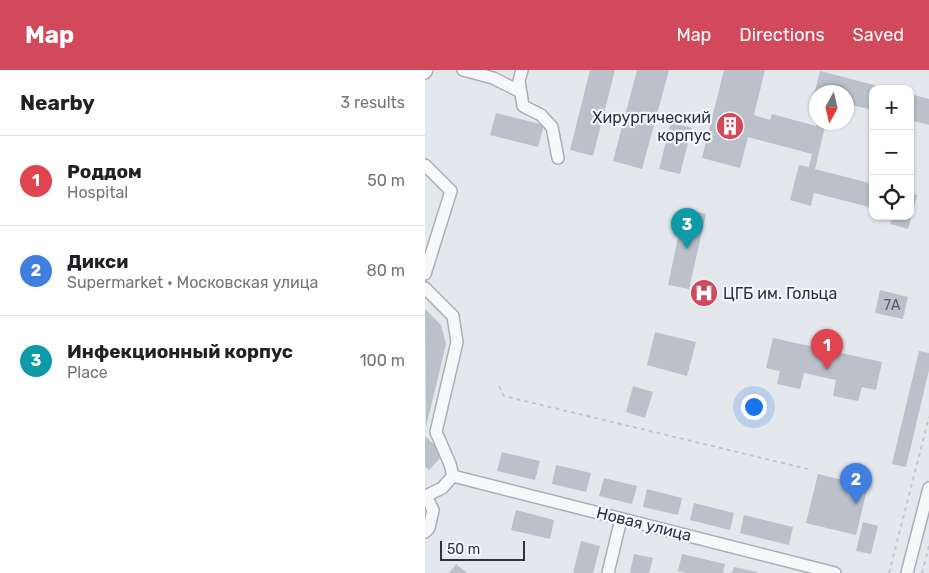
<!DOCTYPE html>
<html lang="en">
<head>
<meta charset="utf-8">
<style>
	:root { --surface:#fff; --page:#f6f6f6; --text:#202124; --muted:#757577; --line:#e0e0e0; --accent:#d1495b }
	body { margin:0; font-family:Rubik,sans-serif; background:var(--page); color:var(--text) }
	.controls { position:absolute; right:15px; top:15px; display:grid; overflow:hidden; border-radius:10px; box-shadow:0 1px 4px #0004 }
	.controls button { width:45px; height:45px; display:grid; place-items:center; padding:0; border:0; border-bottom:1px solid var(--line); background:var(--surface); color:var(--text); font:25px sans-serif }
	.compass { position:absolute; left:384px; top:15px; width:45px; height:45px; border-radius:50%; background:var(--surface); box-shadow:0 1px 4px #0004; rotate:188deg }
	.scale { position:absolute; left:15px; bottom:12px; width:85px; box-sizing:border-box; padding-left:5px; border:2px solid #2b3445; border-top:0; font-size:14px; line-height:18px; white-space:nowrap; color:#2b3445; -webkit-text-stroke:4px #f4f6f9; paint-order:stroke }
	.you { position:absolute; left:328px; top:336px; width:18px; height:18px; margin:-12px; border:4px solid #fff; border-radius:50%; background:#1a73e8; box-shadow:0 0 0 8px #1a73e833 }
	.badge { display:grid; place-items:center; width:32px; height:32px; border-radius:50%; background:var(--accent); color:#fff; font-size:16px; font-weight:700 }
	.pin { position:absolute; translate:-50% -41px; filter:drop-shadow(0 1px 2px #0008) }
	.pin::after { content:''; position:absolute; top:26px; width:18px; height:15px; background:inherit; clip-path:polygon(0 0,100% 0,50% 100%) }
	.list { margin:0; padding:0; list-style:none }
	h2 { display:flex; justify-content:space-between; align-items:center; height:65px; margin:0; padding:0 20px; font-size:21px }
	h2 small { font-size:16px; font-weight:400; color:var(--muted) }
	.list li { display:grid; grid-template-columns:32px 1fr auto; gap:15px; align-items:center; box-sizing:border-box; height:90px; padding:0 20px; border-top:1px solid var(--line) }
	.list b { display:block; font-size:19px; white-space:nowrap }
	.list p { margin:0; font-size:16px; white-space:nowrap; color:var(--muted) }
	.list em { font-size:16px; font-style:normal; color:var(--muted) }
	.icon { flex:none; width:28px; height:28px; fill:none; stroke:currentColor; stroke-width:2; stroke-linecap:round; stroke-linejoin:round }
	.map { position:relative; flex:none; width:504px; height:503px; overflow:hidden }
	header { display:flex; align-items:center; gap:30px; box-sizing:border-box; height:70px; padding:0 25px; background:var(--accent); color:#fff }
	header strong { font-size:24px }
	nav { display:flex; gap:28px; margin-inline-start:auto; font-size:18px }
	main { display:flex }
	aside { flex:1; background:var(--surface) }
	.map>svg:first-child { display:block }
	.building { fill:#bbc0ca }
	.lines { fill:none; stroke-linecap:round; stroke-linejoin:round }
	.minor-casing { stroke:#a9aeb7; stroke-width:14 }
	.path { stroke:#c2c5cb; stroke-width:2; stroke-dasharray:4 4; stroke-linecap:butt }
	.minor { stroke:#f7f8fa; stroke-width:11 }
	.labels { text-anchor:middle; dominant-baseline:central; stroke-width:4.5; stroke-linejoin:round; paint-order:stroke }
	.number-label { font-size:14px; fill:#4f5766 }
	.poi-label { font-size:16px; fill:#2b3445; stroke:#f4f6f9; text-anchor:end }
	.street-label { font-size:16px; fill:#2b3445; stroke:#f4f6f9 }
</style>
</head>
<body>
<header>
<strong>Map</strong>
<nav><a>Map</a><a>Directions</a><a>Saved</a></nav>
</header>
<main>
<aside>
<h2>Nearby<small>3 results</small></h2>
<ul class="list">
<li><span class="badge" style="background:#e0444e">1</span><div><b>Роддом</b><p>Hospital</p></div><em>50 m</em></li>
<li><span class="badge" style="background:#3f7fe0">2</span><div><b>Дикси</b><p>Supermarket · Московская улица</p></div><em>80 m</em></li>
<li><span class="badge" style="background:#0f9aa8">3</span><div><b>Инфекционный корпус</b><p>Place</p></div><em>100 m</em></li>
</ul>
</aside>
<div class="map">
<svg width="504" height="503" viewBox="0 0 504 503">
	<rect width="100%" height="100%" fill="#e4e7ec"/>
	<path class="building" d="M165 0H190L168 86 145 80Z
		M212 0H244L217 99 188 91Z
		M299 0H340L329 45 345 50 347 44 391 56 392 52H401L390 99 448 114V138L389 123 386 136 365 130 374 95 384 97 387 84 323 67 315 98 277 88Z
		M395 1 461 18V19H448V40L422 34V22H392V26L389 25Z
		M485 24 504 29V55L485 50Z
		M71 43 119 55 113 77 65 65Z
		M246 52 267 58 255 104 234 99Z
		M485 123 492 125 483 159 465 154 468 146H485Z
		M259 139 281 144 264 219 243 215Z
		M455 220 483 227 478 249 450 243Z
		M0 239 16 255 21 274 1 357Z
		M230 262 271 272 262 306 222 295Z
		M348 268 457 292 451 320 437 317 433 331 408 326 411 310 379 303 375 319 352 314 355 301 341 298Z
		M494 281 504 283V300L481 397 467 394Z
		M208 316 228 322 220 348 201 342Z
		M0 366 19 384 4 400 0 396Z
		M77 382 115 391 110 410 72 401Z
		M131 395 166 403 161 422 127 414Z
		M393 404 443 416 431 465 381 453Z
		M179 408 212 416 207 434 174 426Z
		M222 419 257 428 253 445 218 437Z
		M269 433 309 443 305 460 265 450Z
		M91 440 129 450 125 469 86 460Z
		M319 445 368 457 364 475 315 463Z
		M438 452 453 456 446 484 431 481Z
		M156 471 175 476 168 503H148Z
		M209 484 228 488 224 503H205Z
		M257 484 300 494 298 503H262L253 501Z
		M31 494 42 503H24Z
		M309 497 332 502V503H307Z"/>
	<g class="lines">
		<defs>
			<path id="minor" d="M38 0 68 8 96 22
				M97 0 94 11 98 36 116 45 127 57 133 88
				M0 3 2 0
				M0 95 26 121 0 204
				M0 218 28 246 32 272 11 362 25 394 28 406 17 418 1 426H0
				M28 406 410 503
				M0 462 4 458 8 440 1 426
				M183 503 196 449
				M482 503 504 418"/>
		</defs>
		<use href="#minor" class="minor-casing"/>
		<path class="path" d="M74 316 79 326 387 400
			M464 503 504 347
			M497 503 504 476"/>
		<use href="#minor" class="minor"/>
	</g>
	<defs>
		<symbol id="building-disc" viewBox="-11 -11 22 22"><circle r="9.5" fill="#d1495b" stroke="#f4f6f9"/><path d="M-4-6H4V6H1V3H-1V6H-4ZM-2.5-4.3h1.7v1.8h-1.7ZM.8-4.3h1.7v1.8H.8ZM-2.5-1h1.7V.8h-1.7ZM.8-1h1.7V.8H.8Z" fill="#fff"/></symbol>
		<symbol id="hospital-disc" viewBox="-11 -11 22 22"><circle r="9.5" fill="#d1495b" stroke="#f4f6f9"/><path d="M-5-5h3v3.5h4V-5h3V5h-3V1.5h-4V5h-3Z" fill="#fff"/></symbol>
	</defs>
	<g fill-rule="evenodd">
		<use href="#building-disc" x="289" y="40" width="32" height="32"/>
		<use href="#hospital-disc" x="263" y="207" width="32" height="32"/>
	</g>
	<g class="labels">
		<g class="number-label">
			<text x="467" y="235">7А</text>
		</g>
		<g class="poi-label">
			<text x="286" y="47">Хирургический<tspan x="286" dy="18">корпус</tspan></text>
			<text x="298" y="223" text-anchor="start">ЦГБ им. Гольца</text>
		</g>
		<g class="street-label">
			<text transform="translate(219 454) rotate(14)">Новая улица</text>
		</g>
	</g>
</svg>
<div class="controls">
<button>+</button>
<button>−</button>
<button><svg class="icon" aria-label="locate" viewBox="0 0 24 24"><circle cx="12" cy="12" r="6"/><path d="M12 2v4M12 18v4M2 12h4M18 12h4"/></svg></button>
</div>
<svg class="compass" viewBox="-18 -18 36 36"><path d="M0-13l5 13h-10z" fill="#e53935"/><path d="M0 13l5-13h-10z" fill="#757577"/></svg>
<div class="scale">50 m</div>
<div class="you"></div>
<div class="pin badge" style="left:402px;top:300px;background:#e0444e">1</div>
<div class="pin badge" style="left:431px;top:434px;background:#3f7fe0">2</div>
<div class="pin badge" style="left:262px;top:179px;background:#0f9aa8">3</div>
</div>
</main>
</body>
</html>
